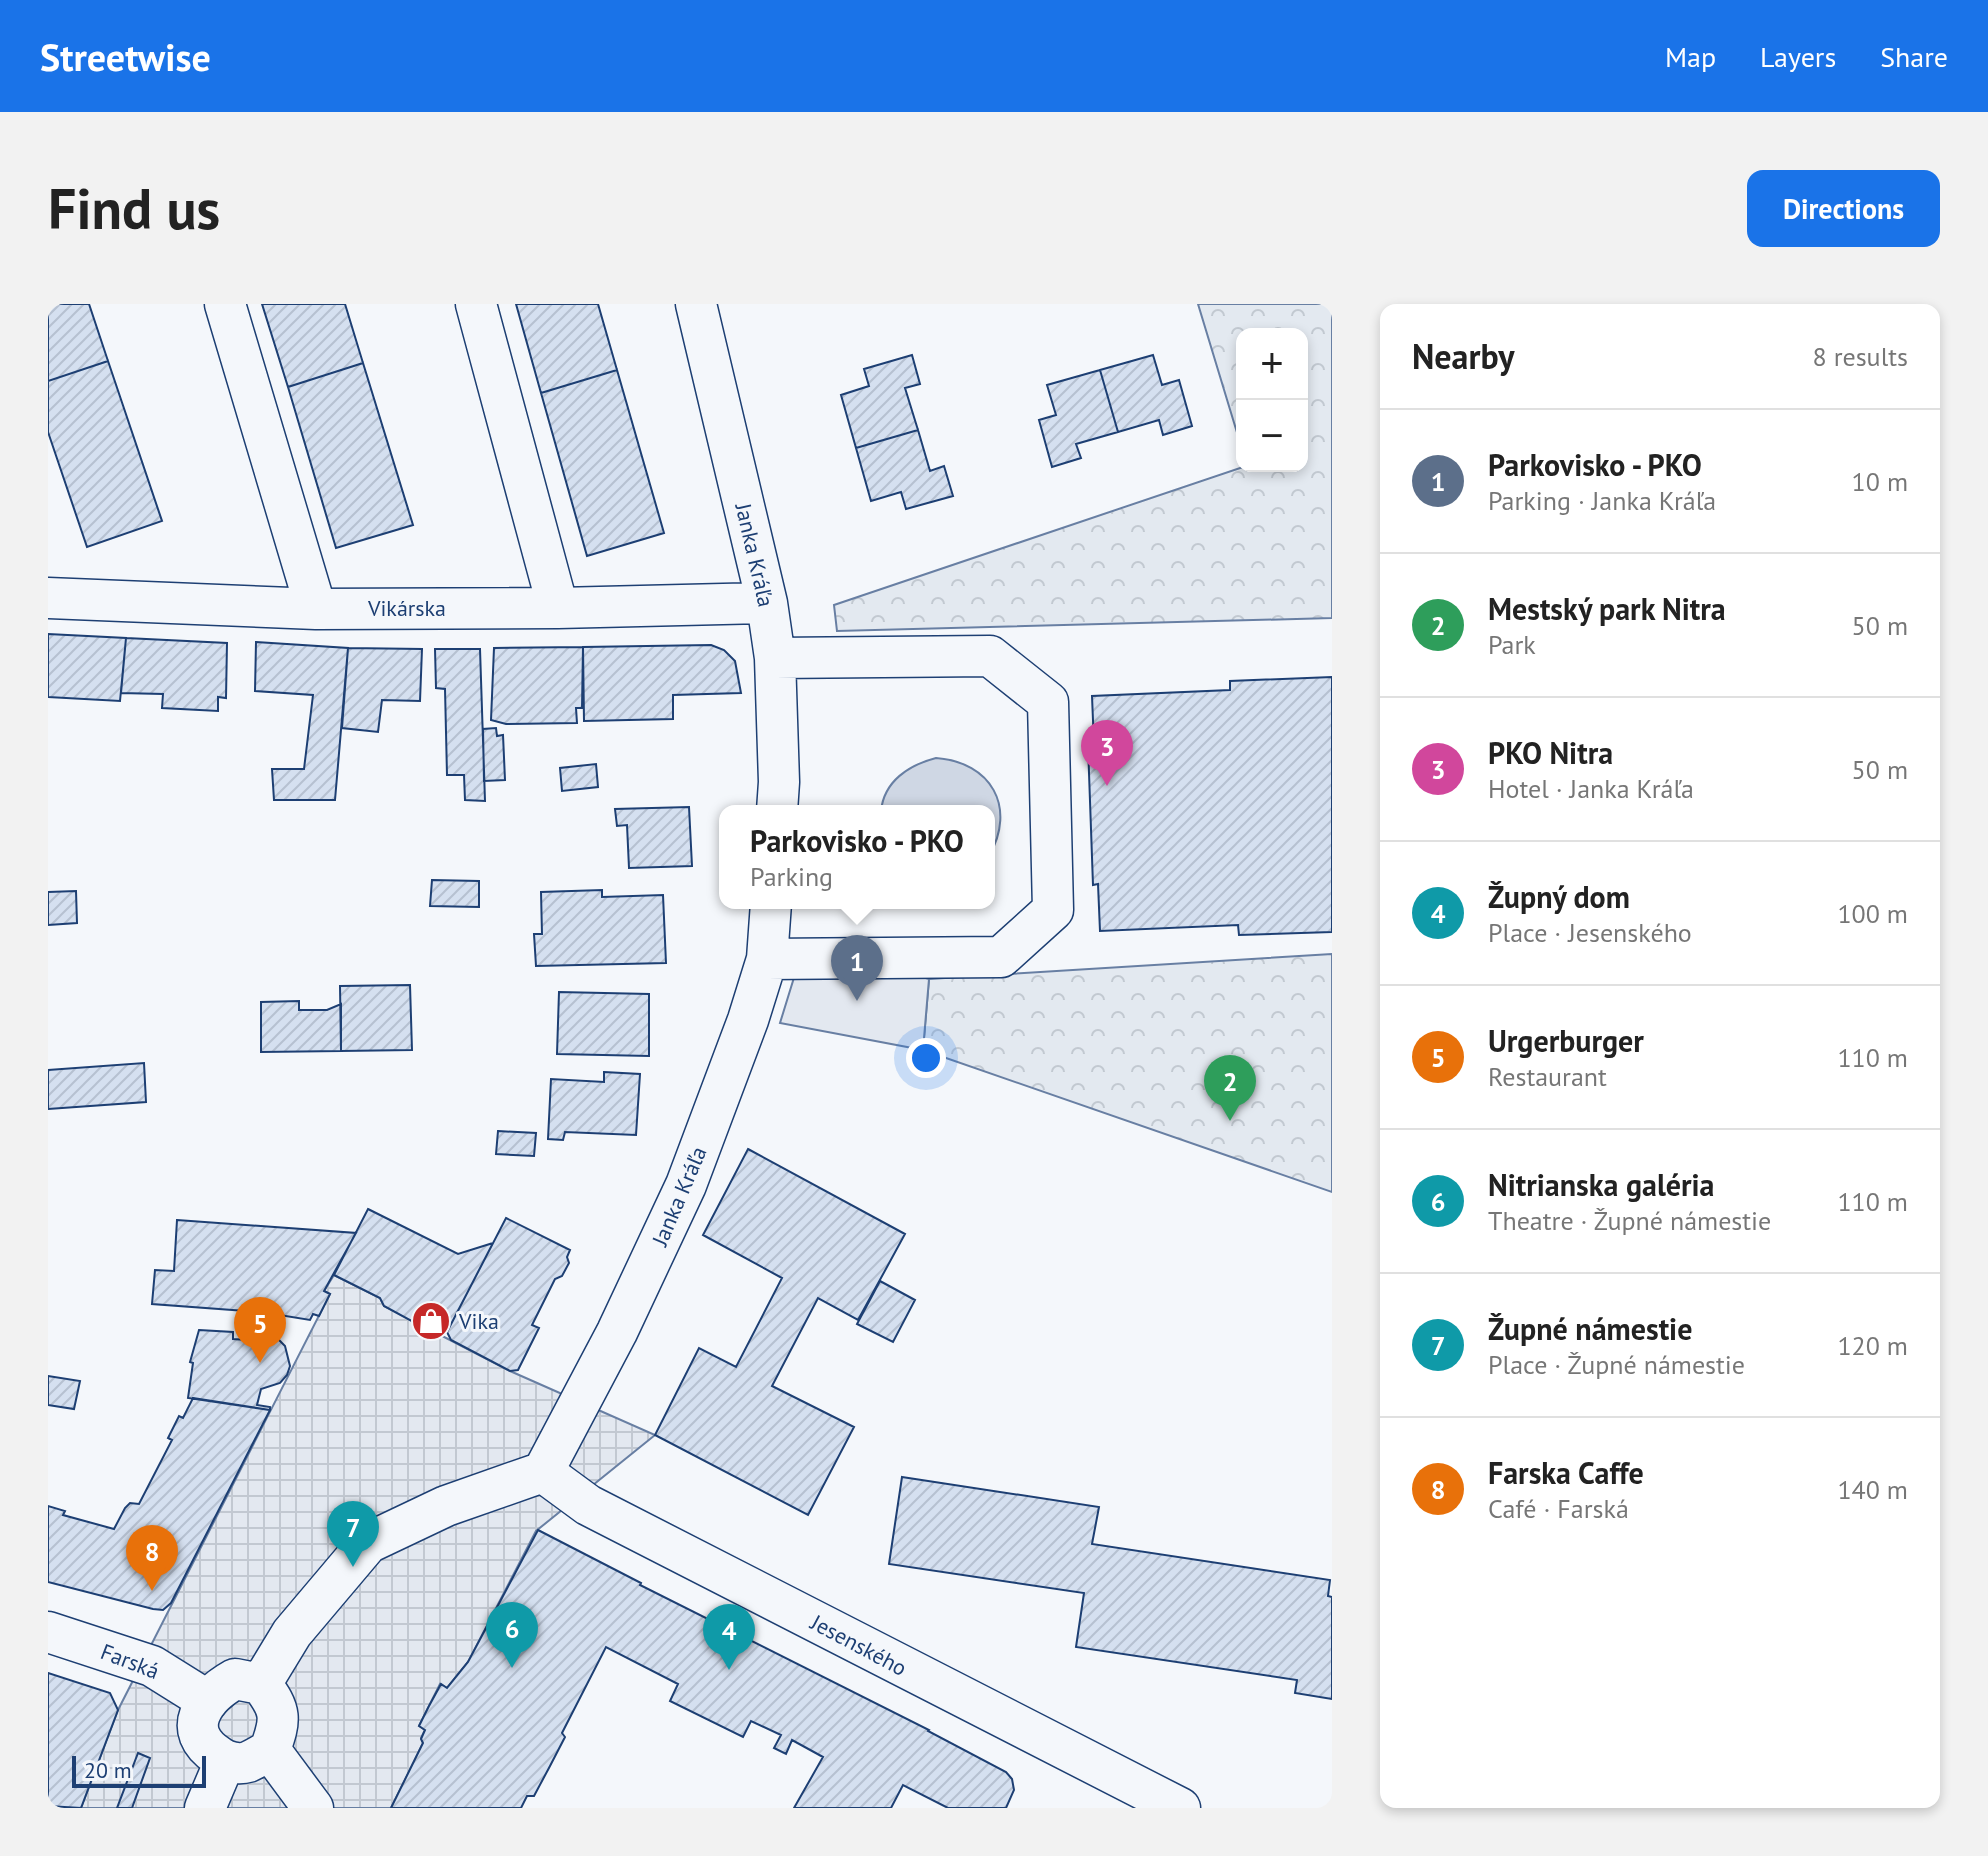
<!DOCTYPE html>
<html lang="en">
<head>
<meta charset="utf-8">
<style>
	:root { --surface:#fff; --page:#f2f2f2; --text:#222; --muted:#767676; --line:#e0e0e0; --accent:#1a73e8 }
	body { margin:0; font-family:"PT Sans",sans-serif; background:var(--page); color:var(--text) }
	.controls { position:absolute; right:24px; top:24px; display:grid; overflow:hidden; border-radius:16px; box-shadow:0 4px 12px #0003 }
	.controls button { width:72px; height:72px; display:grid; place-items:center; padding:0; border:0; border-bottom:2px solid var(--line); background:var(--surface); color:var(--text); font:40px sans-serif }
	.scale { position:absolute; left:24px; bottom:20px; width:134px; box-sizing:border-box; padding-left:8px; border:4px solid #1d3f73; border-top:0; font-size:22px; line-height:28px; white-space:nowrap; color:#1d3f73; -webkit-text-stroke:6px #f4f7fb; paint-order:stroke }
	.you { position:absolute; left:878px; top:754px; width:28px; height:28px; margin:-20px; border:6px solid #fff; border-radius:50%; background:#1a73e8; box-shadow:0 0 0 12px #1a73e833 }
	.badge { display:grid; place-items:center; width:52px; height:52px; border-radius:50%; background:var(--accent); color:#fff; font-size:26px; font-weight:700 }
	.pin { position:absolute; translate:-50% -66px; filter:drop-shadow(0 2px 4px #0008) }
	.pin::after { content:''; position:absolute; top:42px; width:28px; height:24px; background:inherit; clip-path:polygon(0 0,100% 0,50% 100%) }
	.popup { position:absolute; left:671px; top:501px; width:276px; height:104px; box-sizing:border-box; display:grid; place-content:center; border-radius:16px; background:var(--surface); filter:drop-shadow(0 2px 6px #0005); font-size:26px; white-space:nowrap; color:var(--muted) }
	.popup b { font-size:30px; color:var(--text) }
	.popup::after { content:''; position:absolute; left:50%; top:100%; margin-left:-16px; border:16px solid transparent; border-top-color:var(--surface) }
	.list { margin:0; padding:0; list-style:none }
	h2 { display:flex; justify-content:space-between; align-items:center; height:104px; margin:0; padding:0 32px; font-size:34px }
	h2 small { font-size:26px; font-weight:400; color:var(--muted) }
	.list li { display:grid; grid-template-columns:52px 1fr auto; gap:24px; align-items:center; box-sizing:border-box; height:144px; padding:0 32px; border-top:2px solid var(--line) }
	.list b { display:block; font-size:30px; white-space:nowrap }
	.list p { margin:0; font-size:26px; white-space:nowrap; color:var(--muted) }
	.list em { font-size:26px; font-style:normal; color:var(--muted) }
	.map { position:relative; flex:none; width:1284px; height:1504px; overflow:hidden; border-radius:16px }
	header { display:flex; align-items:center; gap:48px; box-sizing:border-box; height:112px; padding:0 40px; background:var(--accent); color:#fff }
	header strong { font-size:38px }
	nav { display:flex; gap:44px; margin-inline-start:auto; font-size:28px }
	.intro { display:flex; align-items:center; justify-content:space-between; box-sizing:border-box; height:192px; padding:0 48px }
	h1 { margin:0; font-size:56px }
	.button { padding:20px 36px; border-radius:16px; background:var(--accent); color:#fff; font-size:28px; font-weight:700 }
	main { display:flex; gap:48px; padding:0 48px }
	aside { flex:1; background:var(--surface); border-radius:16px; box-shadow:0 4px 12px #0003 }
	.map>svg:first-child { display:block }
	.forest { fill:url(#forest-crowns); stroke:#687fa3; stroke-width:2 }
	.parking { fill:#e3e8f0; stroke:#687fa3; stroke-width:2 }
	.plaza { fill:url(#plaza-grid); stroke:#687fa3; stroke-width:2 }
	.water { fill:#cfd7e4; stroke:#687fa3; stroke-width:2 }
	.building { fill:url(#building-hatch); stroke:#1d3f73; stroke-width:2 }
	.lines { fill:none; stroke-linecap:round; stroke-linejoin:round }
	.minor-casing { stroke:#1d3f73; stroke-width:43 }
	.minor { stroke:#f4f7fb; stroke-width:40 }
	.labels { text-anchor:middle; dominant-baseline:central; stroke-width:6; stroke-linejoin:round; paint-order:stroke }
	.street-label { font-size:22px; fill:#1d3f73; stroke:#f4f7fb }
	.poi-label { font-size:22px; fill:#1d3f73; stroke:#f4f7fb; text-anchor:start }
</style>
</head>
<body>
<header>
<strong>Streetwise</strong>
<nav><a>Map</a><a>Layers</a><a>Share</a></nav>
</header>
<div class="intro"><h1>Find us</h1><a class="button">Directions</a></div>
<main>
<div class="map">
<svg width="1284" height="1504" viewBox="0 0 1284 1504">
	<defs>
		<pattern id="forest-crowns" width="20" height="18" patternUnits="userSpaceOnUse" patternTransform="scale(2)"><rect width="20" height="18" fill="#e3e9f0"/><path d="M2 6a3 3 0 1 1 6 0M12 15a3 3 0 1 1 6 0" fill="none" stroke="#c2c9d1"/></pattern>
		<pattern id="plaza-grid" width="8" height="8" patternUnits="userSpaceOnUse" patternTransform="scale(2)"><rect width="8" height="8" fill="#e3e8f0"/><path d="M0 4h8M4 0v8" fill="none" stroke="#c2c8d1"/></pattern>
		<pattern id="building-hatch" width="6" height="6" patternUnits="userSpaceOnUse" patternTransform="scale(2)"><rect width="6" height="6" fill="#d5e0f0"/><path d="M-1 1l2-2M0 6l6-6M5 7l2-2" fill="none" stroke="#b6c1d1"/></pattern>
	</defs>
	<rect width="100%" height="100%" fill="#f4f7fb"/>
	<path class="forest" d="M1150 0H1284V314L789 327 786 301 1198 162H1254V30H1194V145Z
		M1284 650V888L875 746 881 675Z"/>
	<path class="parking" d="M757 638 881 675 875 746 732 719Z"/>
	<path class="plaza" d="M286 971 332 994 336 1002 462 1067 607 1131 488 1227 420 1358 399 1384 392 1380 371 1422 377 1426 373 1434 375 1439 343 1504H33L70 1406 282 990 276 987Z"/>
	<path class="water" d="M888 454C943 458 969 503 941 552V507H833C836 477 861 461 888 454Z"/>
	<path class="building" d="M0 0H41L60 57 0 77Z
		M214 0H297L315 59 240 83Z
		M468 0H550L569 66 493 89Z
		M864 51 872 80 857 84 870 126 808 144 793 91 821 82 816 65Z
		M1105 51 1114 81 1131 76 1144 122 1115 131 1111 116 1070 128 1052 66Z
		M60 57 114 217 39 243 0 128V77Z
		M315 59 365 221 288 244 240 83Z
		M569 66 616 229 539 252 493 89Z
		M1052 66 1070 128 1028 140 1033 154 1004 163 991 116 1008 111 999 81Z
		M870 126 882 167 896 162 905 192 858 205 853 188 823 197 808 144Z
		M0 330 78 334 72 397 0 393Z
		M78 334 179 339 178 394 170 393V407L114 404 115 390 73 389Z
		M208 338 300 344 287 496H226L224 465H256L265 391 207 387Z
		M663 341 676 346 687 357 693 389 625 391V415L536 417 535 343Z
		M535 343 534 404H528L529 419 458 420 443 416 446 344Z
		M300 344 374 345 372 397 334 396 330 428 294 424Z
		M387 345H432L437 497 417 496 416 471H399L397 385 388 384Z
		M1284 373V628L1191 631 1190 621 1052 627 1050 580 1045 581 1040 441H1046L1044 392 1182 386V377Z
		M448 424 449 432 455 431 457 476 436 477 435 425Z
		M548 460 550 483 514 487 512 464Z
		M641 503 644 562 581 564 579 521 569 522 567 505Z
		M384 576 431 577V603L382 602Z
		M554 586V593L615 591 618 659 488 662 486 630H494L493 588Z
		M28 587 29 619 0 621V588Z
		M362 681 364 746 293 747 292 682Z
		M511 688 601 690V752L509 750Z
		M251 697V706H279L293 700V747L213 748V698Z
		M96 759 98 798 0 805V766Z
		M556 768 592 770 588 831 517 828 515 836 500 835 503 775 556 778Z
		M450 827 488 829 486 852 448 850Z
		M700 845 857 930 810 1016 770 994 724 1082 806 1123 760 1211 607 1131 651 1044 688 1063 734 974 655 931Z
		M320 905 410 950 445 939 399 1028 377 1018 369 1020 336 1002 332 994 286 971Z
		M458 914 522 946 519 953 521 959 514 972 507 975 484 1021 491 1024 470 1066 462 1067 403 1036 399 1028Z
		M129 916 308 929 276 987 282 990 271 1012 265 1010 262 1016 213 1008 104 1000 107 966 126 967Z
		M832 977 867 996 845 1038 809 1020Z
		M151 1026 185 1028V1035L200 1036 212 1031 220 1032 230 1035 237 1042 242 1062 239 1071 232 1079 213 1085 209 1101 222 1103V1106L140 1094 145 1059 142 1058Z
		M0 1072 32 1077 26 1105 0 1101Z
		M145 1094 222 1106 123 1299 115 1306 105 1305 0 1278V1202L17 1207 15 1211 66 1225 77 1204 82 1199 91 1200 124 1136 120 1134 131 1112 135 1114Z
		M854 1173 1051 1203 1044 1240 1282 1276 1280 1292 1284 1293V1395L1247 1389 1249 1376 1028 1343 1036 1289 841 1260Z
		M490 1226 593 1279 592 1281 881 1426 880 1427 958 1468 964 1475 966 1486 958 1504H900L855 1481 843 1504H746L775 1453 744 1436 738 1450 726 1444 733 1431 703 1417 695 1433 622 1397 630 1380 558 1343 514 1429 517 1433 502 1462 486 1492H479L473 1504H343L375 1439 373 1435 377 1426 371 1422 381 1402 393 1380 399 1384 420 1358Z
		M0 1369 62 1389 70 1406 33 1504 0 1502Z
		M90 1449 102 1454 84 1504H69Z"/>
	<g class="lines">
		<defs>
			<path id="minor" d="M177 0 268 305
				M428 0 510 304
				M648 0 719 299 727 354 731 478 729 507
				M0 294 268 305 510 304 719 299
				M719 655 953 653 1005 606 1000 398 942 352 727 354
				M495 1168 540 1201 1132 1504
				M495 1168 569 1028 638 881 700 716 719 655 723 599
				M0 1328 104 1362 160 1397
				M187 1375 213 1380C234 1407 233 1415 222 1446 215 1450 207 1455 200 1458 190 1461 178 1458 170 1452 131 1426 155 1393 187 1375Z
				M213 1380 244 1329 320 1239 398 1202 495 1168
				M222 1446 265 1504
				M157 1504 177 1457"/>
		</defs>
		<use href="#minor" class="minor-casing"/>
		<use href="#minor" class="minor"/>
	</g>
	<defs>
		<symbol id="shop-disc" viewBox="-11 -11 22 22"><circle r="9.5" fill="#c62828" stroke="#f4f7fb"/><path d="M-5-2.5h2.3a2.7 3.5 0 0 1 5.4 0H5L5.5 6h-11ZM-1.5-2.5h3a1.5 2.3 0 0 0-3 0Z" fill="#fff"/></symbol>
	</defs>
	<g fill-rule="evenodd">
		<use href="#shop-disc" x="361" y="995" width="44" height="44"/>
	</g>
	<g class="labels">
		<g class="street-label">
			<text transform="translate(707 251) rotate(77)">Janka Kráľa</text>
			<text x="359" y="304">Vikárska</text>
			<text transform="translate(631 892) rotate(-67)">Janka Kráľa</text>
			<text transform="translate(811 1341) rotate(28)">Jesenského</text>
			<text transform="translate(82 1357) rotate(21)">Farská</text>
		</g>
		<g class="poi-label">
			<text x="411" y="1017">Vika</text>
		</g>
	</g>
</svg>
<div class="controls">
<button>+</button>
<button>−</button>
</div>
<div class="scale">20 m</div>
<div class="you"></div>
<div class="pin badge" style="left:809px;top:697px;background:#5c6f8a">1</div>
<div class="popup"><b>Parkovisko - PKO</b>Parking</div>
<div class="pin badge" style="left:1182px;top:817px;background:#2e9e5b">2</div>
<div class="pin badge" style="left:1059px;top:482px;background:#d1479c">3</div>
<div class="pin badge" style="left:681px;top:1366px;background:#0f9aa8">4</div>
<div class="pin badge" style="left:212px;top:1059px;background:#e8710a">5</div>
<div class="pin badge" style="left:464px;top:1364px;background:#0f9aa8">6</div>
<div class="pin badge" style="left:305px;top:1263px;background:#0f9aa8">7</div>
<div class="pin badge" style="left:104px;top:1287px;background:#e8710a">8</div>
</div>
<aside>
<h2>Nearby<small>8 results</small></h2>
<ul class="list">
<li><span class="badge" style="background:#5c6f8a">1</span><div><b>Parkovisko - PKO</b><p>Parking · Janka Kráľa</p></div><em>10 m</em></li>
<li><span class="badge" style="background:#2e9e5b">2</span><div><b>Mestský park Nitra</b><p>Park</p></div><em>50 m</em></li>
<li><span class="badge" style="background:#d1479c">3</span><div><b>PKO Nitra</b><p>Hotel · Janka Kráľa</p></div><em>50 m</em></li>
<li><span class="badge" style="background:#0f9aa8">4</span><div><b>Župný dom</b><p>Place · Jesenského</p></div><em>100 m</em></li>
<li><span class="badge" style="background:#e8710a">5</span><div><b>Urgerburger</b><p>Restaurant</p></div><em>110 m</em></li>
<li><span class="badge" style="background:#0f9aa8">6</span><div><b>Nitrianska galéria</b><p>Theatre · Župné námestie</p></div><em>110 m</em></li>
<li><span class="badge" style="background:#0f9aa8">7</span><div><b>Župné námestie</b><p>Place · Župné námestie</p></div><em>120 m</em></li>
<li><span class="badge" style="background:#e8710a">8</span><div><b>Farska Caffe</b><p>Café · Farská</p></div><em>140 m</em></li>
</ul>
</aside>
</main>
</body>
</html>
